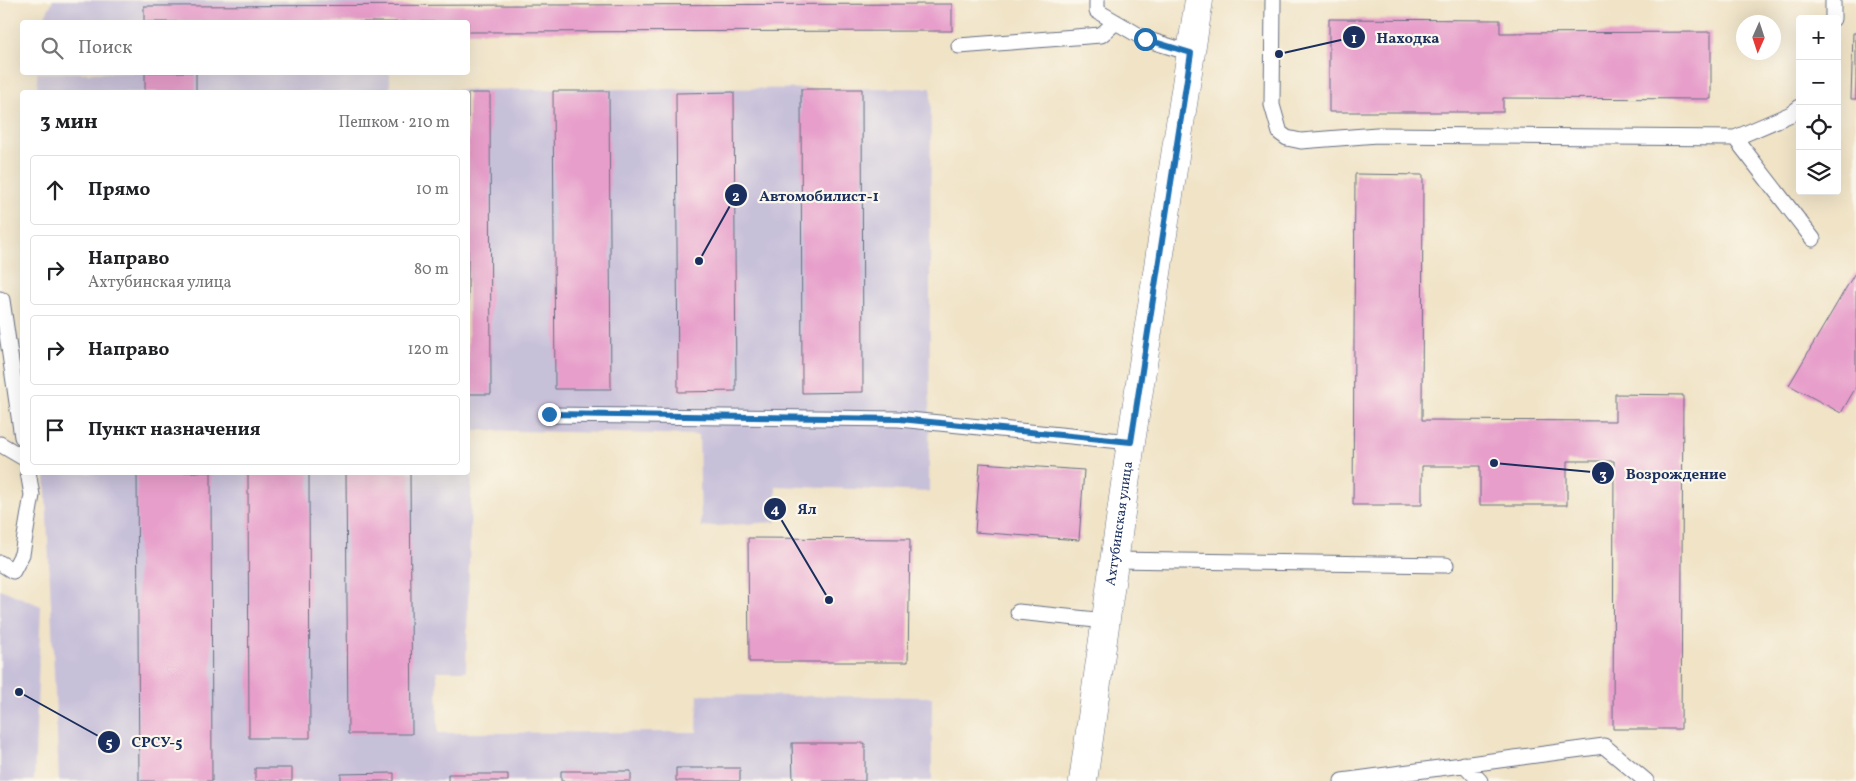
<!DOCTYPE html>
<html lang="ru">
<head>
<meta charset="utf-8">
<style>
	:root { --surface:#fff; --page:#f6f6f6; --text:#202124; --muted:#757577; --line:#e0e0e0 }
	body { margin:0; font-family:Vollkorn,serif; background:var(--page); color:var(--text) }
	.controls { position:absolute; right:15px; top:15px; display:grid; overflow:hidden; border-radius:5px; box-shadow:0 5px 20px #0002 }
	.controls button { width:45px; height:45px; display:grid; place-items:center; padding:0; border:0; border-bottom:1px solid var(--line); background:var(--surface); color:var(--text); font:25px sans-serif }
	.compass { position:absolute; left:1736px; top:15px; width:45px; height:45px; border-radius:50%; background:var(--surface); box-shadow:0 5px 20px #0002; rotate:183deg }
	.stop { position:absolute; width:15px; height:15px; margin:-11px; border:4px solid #1f6fb2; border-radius:50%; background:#fff }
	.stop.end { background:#1f6fb2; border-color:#fff; box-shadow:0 1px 5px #0008 }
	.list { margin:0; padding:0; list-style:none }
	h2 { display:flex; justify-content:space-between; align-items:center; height:65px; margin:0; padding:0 20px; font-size:21px }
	h2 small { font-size:16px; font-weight:400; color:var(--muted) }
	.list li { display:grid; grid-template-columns:32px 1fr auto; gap:15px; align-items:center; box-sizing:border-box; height:70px; margin:0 10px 10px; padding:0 10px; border:1px solid var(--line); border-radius:5px }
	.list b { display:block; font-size:19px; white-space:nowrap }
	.list p { margin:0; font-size:16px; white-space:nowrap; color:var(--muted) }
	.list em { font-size:16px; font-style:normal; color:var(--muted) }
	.icon { flex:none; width:28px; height:28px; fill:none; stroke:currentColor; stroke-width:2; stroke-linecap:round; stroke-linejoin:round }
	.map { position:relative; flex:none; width:1856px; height:781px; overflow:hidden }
	.search { position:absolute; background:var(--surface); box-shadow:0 5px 20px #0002; left:20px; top:20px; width:450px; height:55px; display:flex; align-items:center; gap:12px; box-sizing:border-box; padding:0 18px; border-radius:5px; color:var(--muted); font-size:19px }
	.panel { position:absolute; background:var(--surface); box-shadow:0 5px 20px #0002; left:20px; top:90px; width:450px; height:385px; border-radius:5px }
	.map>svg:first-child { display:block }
	.industrial { fill:#c7c0d9 }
	.building { fill:#e79eca }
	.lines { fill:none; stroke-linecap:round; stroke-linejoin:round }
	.service-casing { stroke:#666e82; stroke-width:17 }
	.minor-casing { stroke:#666e82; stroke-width:29 }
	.service { stroke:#fff; stroke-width:15 }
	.minor { stroke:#fff; stroke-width:28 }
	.route { stroke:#1f6fb2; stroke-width:6 }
	.labels { text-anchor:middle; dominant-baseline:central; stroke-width:4.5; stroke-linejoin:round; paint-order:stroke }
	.street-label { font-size:14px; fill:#1b2f5e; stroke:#fbf7ec }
	.leader { fill:none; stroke:#1b2f5e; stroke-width:2 }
	.callout-dot { fill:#1b2f5e; stroke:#fbf7ec; stroke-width:2 }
	.mark-label { font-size:15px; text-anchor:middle; font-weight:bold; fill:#fff }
	.callout-label { font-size:15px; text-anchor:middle; font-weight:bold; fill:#1b2f5e; stroke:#fbf7ec; stroke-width:4.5; stroke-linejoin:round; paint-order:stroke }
</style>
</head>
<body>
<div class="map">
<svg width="1856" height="781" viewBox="0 0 1856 781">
	<rect width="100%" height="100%" fill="#fbf7ec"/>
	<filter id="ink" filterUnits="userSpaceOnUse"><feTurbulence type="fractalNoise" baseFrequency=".02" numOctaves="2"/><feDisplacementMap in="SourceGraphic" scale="10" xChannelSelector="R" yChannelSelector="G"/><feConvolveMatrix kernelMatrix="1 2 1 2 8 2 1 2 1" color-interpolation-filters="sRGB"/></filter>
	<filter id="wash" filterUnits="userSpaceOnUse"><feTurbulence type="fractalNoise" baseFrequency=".0096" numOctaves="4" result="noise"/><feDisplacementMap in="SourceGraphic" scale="20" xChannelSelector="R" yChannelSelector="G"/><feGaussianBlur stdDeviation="1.12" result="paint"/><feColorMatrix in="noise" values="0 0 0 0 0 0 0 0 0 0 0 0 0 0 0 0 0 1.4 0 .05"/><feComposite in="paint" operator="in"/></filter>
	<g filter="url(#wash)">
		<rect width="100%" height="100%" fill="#f0e3c6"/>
		<path class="industrial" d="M53 0 390 2V22H42Z
			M390 72V90L931 88 929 492 776 486V522L701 527 699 435 473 430 466 671H437L438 733 697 732 698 695 932 697V781H59L45 473 468 472V92H37V73Z
			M0 589 41 606 34 781H0Z"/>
		<g id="blocks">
			<path class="building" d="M952 4V31L468 32V22H144V6Z
				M1329 19 1500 20V33L1711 32V99L1503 98V112H1329Z
				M1853 33H1856V99H1851Z
				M145 72H196V92H145Z
				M801 89H862L863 392 802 393Z
				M553 91H609L611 389H555Z
				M734 92 736 391 678 392 676 93Z
				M468 93H490L491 394H468Z
				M1355 174 1423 175 1422 420 1615 421V394L1683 395 1681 729H1613L1614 461H1567V505H1480V466H1422V505H1353Z
				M1856 271V387L1841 413 1789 385Z
				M980 463 1084 470 1079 540 975 532Z
				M137 472H211L212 781H139Z
				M248 472H309L310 738H249Z
				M346 472H410L412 734H348Z
				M748 538 910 539 908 662H749Z
				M792 743H865V781H793Z
				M255 768H292V781H255Z
				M676 768H740V781H676Z
				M561 771H631V781H561Z
				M394 773V781H341V774Z
				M448 774H508V781H448Z"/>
		</g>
	</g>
	<g filter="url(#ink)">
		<use href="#blocks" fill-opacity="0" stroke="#666e82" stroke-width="1"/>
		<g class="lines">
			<defs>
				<path id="service" d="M1097 0V11L1145 39 1191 53
					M1273 0 1272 105 1280 133 1287 138 1301 141 1377 135 1735 138 1813 239
					M1833 0V19
					M959 46 1101 35 1116 22
					M1735 138 1791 114 1800 107
					M0 299 2 300 22 437
					M549 415 899 419 1131 442
					M0 444 22 457
					M1114 560 1446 565
					M0 563 13 571 22 554 32 495 28 472
					M1018 612 1106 621
					M1464 764 1480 781
					M1342 781 1604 746 1646 781"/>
				<g id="minor">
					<path id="s1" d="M1083 781 1131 442 1199 0"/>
				</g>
			</defs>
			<use href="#service" class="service-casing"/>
			<use href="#minor" class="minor-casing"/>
			<use href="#service" class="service"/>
			<use href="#minor" class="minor"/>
		</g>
	</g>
	<g class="lines" filter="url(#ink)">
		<path class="route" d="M549 414 900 419 1131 442 1191 53 1145 39"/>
	</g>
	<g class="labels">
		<g class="street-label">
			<text stroke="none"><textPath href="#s1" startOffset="260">Ахтубинская улица</textPath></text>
		</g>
	</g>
	<path class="leader" d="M1279 54L1354 37M699 261L736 195M1494 463L1603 473M829 600L775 509M19 692L109 742"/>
	<g class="callout-dot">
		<circle cx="1279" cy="54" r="5"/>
		<circle cx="699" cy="261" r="5"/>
		<circle cx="1494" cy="463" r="5"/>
		<circle cx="829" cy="600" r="5"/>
		<circle cx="19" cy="692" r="5"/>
		<circle cx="1354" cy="37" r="12"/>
		<circle cx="736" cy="195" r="12"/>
		<circle cx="1603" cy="473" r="12"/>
		<circle cx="775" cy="509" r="12"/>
		<circle cx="109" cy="742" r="12"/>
	</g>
	<g class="mark-label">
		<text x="1354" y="43">1</text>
		<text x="736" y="201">2</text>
		<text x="1603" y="479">3</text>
		<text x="775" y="514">4</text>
		<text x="109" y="747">5</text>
	</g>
	<g class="callout-label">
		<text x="1408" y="43">Находка</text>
		<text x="819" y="201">Автомобилист-1</text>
		<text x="1676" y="479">Возрождение</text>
		<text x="807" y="514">Ял</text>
		<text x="157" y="747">СРСУ-5</text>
	</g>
</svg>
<div class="controls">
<button>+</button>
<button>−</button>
<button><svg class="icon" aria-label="locate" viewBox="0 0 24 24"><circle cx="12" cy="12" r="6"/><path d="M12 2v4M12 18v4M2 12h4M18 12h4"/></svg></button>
<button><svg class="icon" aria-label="layers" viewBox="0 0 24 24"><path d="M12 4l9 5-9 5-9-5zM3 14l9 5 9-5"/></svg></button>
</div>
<svg class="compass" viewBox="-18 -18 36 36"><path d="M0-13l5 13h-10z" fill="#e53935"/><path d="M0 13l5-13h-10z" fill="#757577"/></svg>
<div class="stop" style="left:1145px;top:39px"></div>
<div class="stop end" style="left:549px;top:414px"></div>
<div class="search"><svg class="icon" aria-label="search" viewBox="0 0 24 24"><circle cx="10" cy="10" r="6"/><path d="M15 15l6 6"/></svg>Поиск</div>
<section class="panel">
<h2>3 мин<small>Пешком · 210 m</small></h2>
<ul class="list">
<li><svg class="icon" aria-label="ahead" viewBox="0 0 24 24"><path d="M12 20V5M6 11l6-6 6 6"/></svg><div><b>Прямо</b></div><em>10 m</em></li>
<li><svg class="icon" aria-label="right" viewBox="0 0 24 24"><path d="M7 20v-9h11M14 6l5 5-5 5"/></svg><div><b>Направо</b><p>Ахтубинская улица</p></div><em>80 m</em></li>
<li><svg class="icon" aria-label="right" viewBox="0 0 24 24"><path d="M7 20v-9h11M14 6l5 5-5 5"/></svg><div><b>Направо</b></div><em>120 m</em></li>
<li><svg class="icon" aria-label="arrive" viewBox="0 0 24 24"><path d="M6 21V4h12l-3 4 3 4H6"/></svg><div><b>Пункт назначения</b></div></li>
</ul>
</section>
</div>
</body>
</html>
